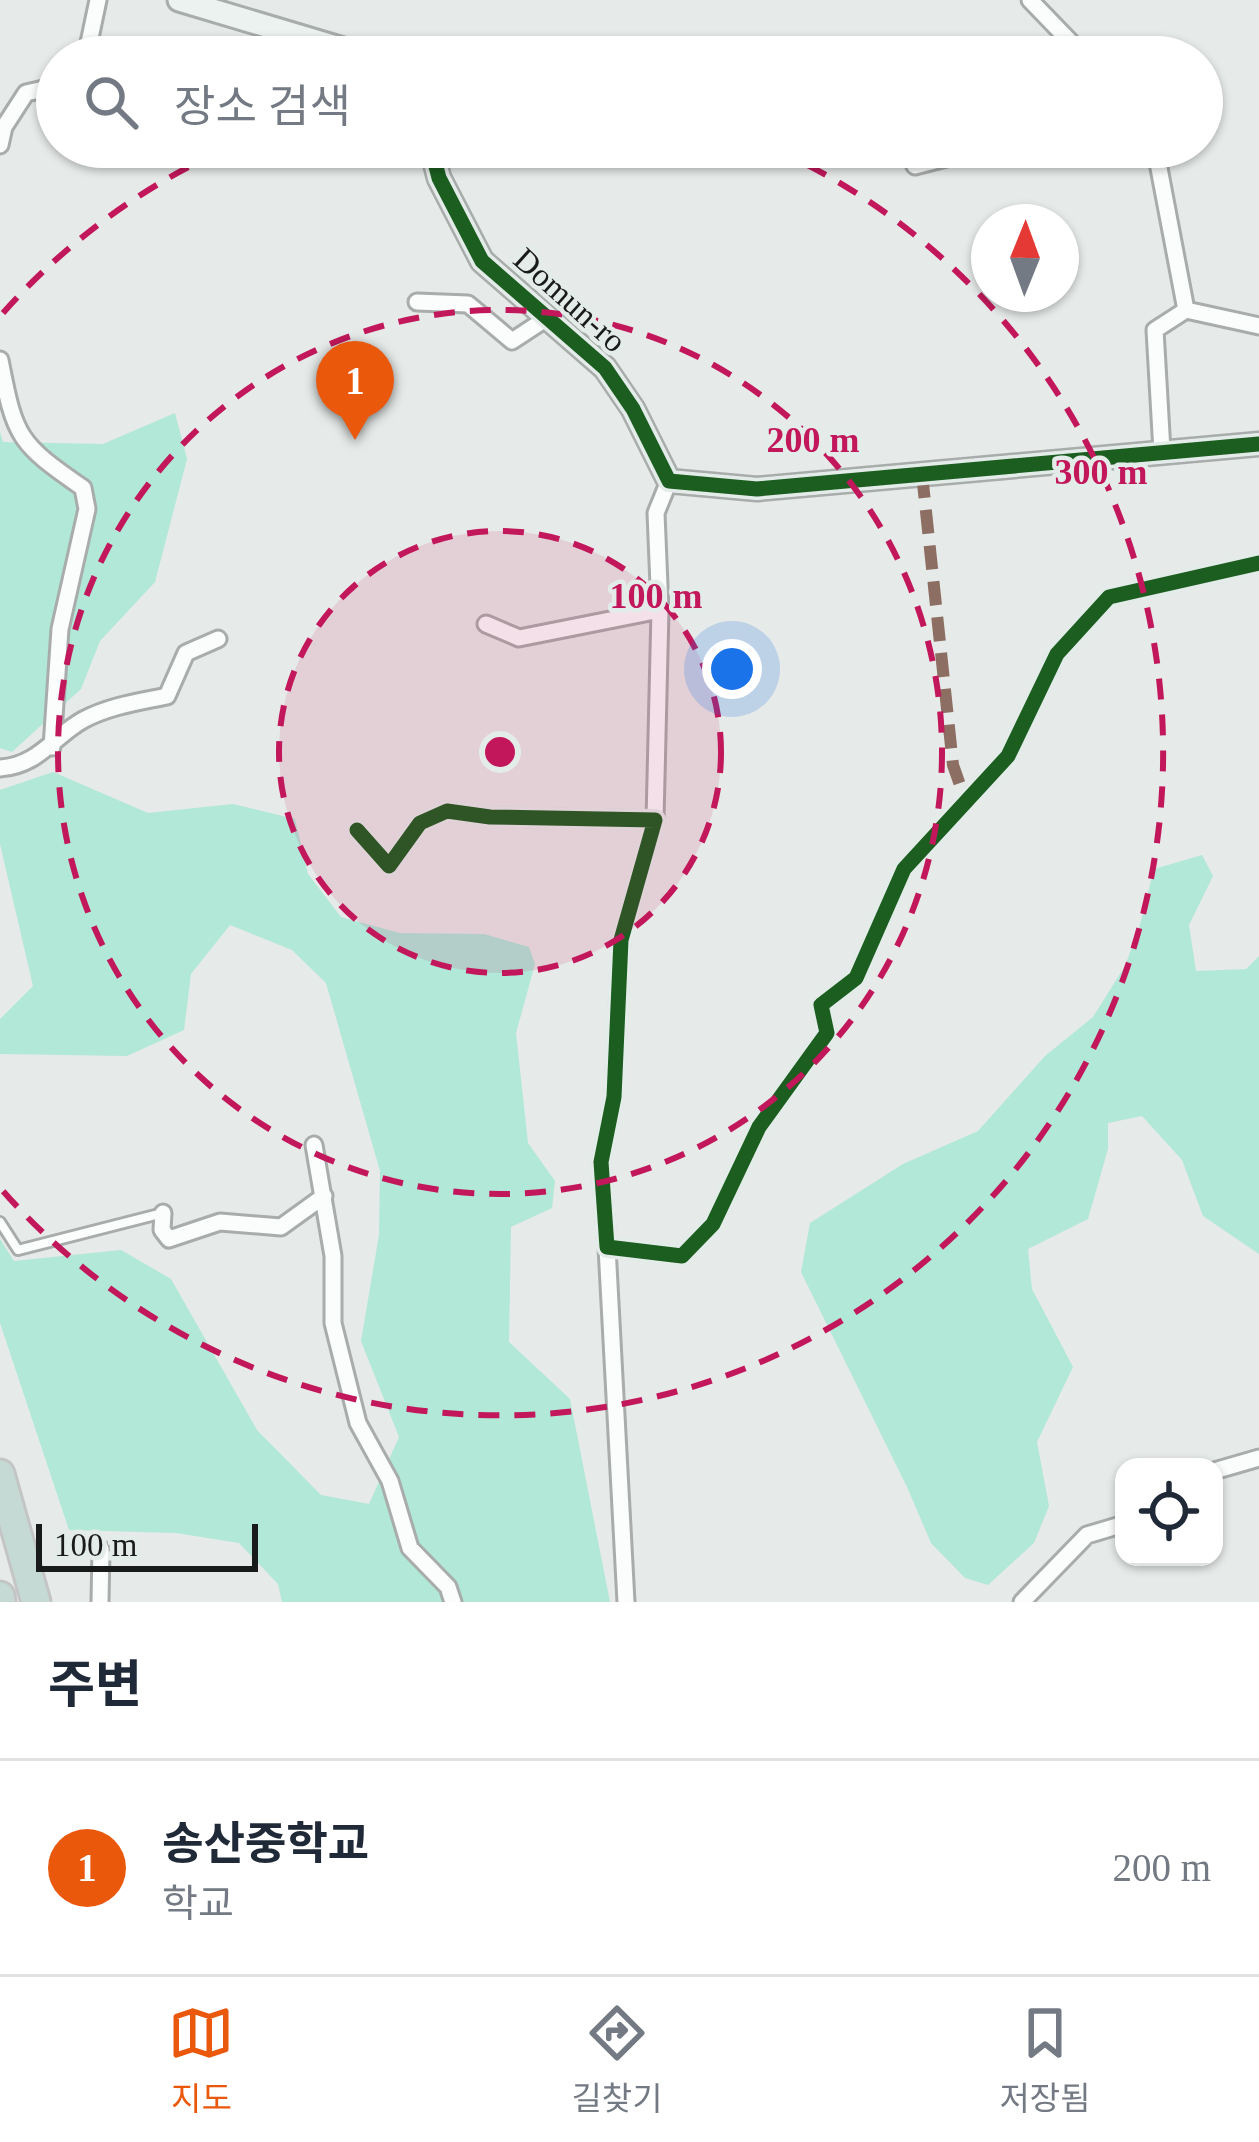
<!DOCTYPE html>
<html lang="ko">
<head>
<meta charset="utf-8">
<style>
	:root { --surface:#fff; --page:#f6f6f7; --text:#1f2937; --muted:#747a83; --line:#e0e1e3; --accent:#ea580c }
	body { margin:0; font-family:"Times New Roman","Noto Sans KR",serif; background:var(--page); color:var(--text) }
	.controls { position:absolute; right:36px; bottom:36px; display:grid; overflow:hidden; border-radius:24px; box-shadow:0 3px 9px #0004 }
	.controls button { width:108px; height:108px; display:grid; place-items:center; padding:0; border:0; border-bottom:3px solid var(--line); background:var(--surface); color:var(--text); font:60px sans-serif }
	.compass { position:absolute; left:971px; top:204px; width:108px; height:108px; border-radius:50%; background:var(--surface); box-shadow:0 3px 9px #0004; rotate:1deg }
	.scale { position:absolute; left:36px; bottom:30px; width:222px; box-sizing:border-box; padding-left:12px; border:6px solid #191b1b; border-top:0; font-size:33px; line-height:42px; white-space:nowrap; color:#191b1b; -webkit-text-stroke:9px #e4ece9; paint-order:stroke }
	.you { position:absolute; left:732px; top:669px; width:42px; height:42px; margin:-30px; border:9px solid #fff; border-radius:50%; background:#1a73e8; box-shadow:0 0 0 18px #1a73e833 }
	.badge { display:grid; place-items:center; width:78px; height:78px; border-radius:50%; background:var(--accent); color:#fff; font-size:39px; font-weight:700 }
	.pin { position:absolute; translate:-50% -99px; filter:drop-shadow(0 3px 6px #0008) }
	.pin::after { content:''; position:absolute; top:63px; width:42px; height:36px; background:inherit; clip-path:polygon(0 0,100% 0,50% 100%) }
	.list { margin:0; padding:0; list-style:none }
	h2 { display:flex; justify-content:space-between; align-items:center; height:156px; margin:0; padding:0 48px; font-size:51px }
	h2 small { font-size:39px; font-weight:400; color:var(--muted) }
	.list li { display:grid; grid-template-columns:78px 1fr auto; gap:36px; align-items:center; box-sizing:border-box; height:216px; padding:0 48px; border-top:3px solid var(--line) }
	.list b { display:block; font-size:45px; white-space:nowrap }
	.list p { margin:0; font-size:39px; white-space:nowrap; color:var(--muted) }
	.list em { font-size:39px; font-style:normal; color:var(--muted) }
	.icon { flex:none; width:66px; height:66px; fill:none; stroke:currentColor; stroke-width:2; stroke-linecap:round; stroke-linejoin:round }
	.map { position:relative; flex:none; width:1259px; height:1602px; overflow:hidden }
	.search { position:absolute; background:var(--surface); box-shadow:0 3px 9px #0004; left:36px; right:36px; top:36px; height:132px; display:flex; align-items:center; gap:30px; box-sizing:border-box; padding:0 42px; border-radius:66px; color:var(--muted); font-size:45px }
	.sheet { height:372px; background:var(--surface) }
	nav { display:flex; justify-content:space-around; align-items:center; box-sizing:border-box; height:168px; border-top:3px solid var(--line); background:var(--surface); font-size:33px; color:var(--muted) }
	nav a { display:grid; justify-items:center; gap:6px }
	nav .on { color:var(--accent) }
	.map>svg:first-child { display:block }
	.green { fill:#b1e8d8 }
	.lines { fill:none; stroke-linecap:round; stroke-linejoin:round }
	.lane-casing { stroke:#a8acaa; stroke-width:14 }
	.street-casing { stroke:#a8acaa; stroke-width:21 }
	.secondary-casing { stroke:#a8acaa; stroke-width:27 }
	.highway-casing { stroke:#c4c6c5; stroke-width:33 }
	.lane { stroke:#fbfcfc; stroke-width:8 }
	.street { stroke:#fbfcfc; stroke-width:15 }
	.secondary { stroke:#ebf2f0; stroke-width:21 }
	.highway { stroke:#c6dad5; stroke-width:27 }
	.quiet { stroke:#8d6e63; stroke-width:12; stroke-dasharray:24 12; stroke-linecap:butt }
	.cycleway-casing { stroke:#e4ece9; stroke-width:22 }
	.cycleway { stroke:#1b5e20; stroke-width:15 }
	.ring { fill:none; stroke:#c2185b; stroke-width:6; stroke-dasharray:21 15 }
	.labels { text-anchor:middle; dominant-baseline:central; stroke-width:9; stroke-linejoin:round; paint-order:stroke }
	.street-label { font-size:33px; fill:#191b1b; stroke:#e4ece9 }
	.centre { fill:#c2185b; stroke:#e4ece9; stroke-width:6 }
	.ring-label { font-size:36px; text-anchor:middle; font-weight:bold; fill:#c2185b; stroke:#e4ece9; stroke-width:9; stroke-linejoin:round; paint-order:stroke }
</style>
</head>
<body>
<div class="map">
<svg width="1259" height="1602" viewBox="0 0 1259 1602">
	<rect width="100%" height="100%" fill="#e6eae8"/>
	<path class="green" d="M175 413 187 459 155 582 100 641 81 689 12 752 0 748V432L3 442 103 444Z
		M53 772 148 813 233 804 295 819 308 874 341 917 400 933 484 934 529 947 535 964 516 1033 528 1143 555 1181 552 1208 511 1227 509 1342 570 1399 610 1602H282L278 1584 239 1543 176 1533 69 1530 0 1323V1239L14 1261 121 1250 171 1279 257 1430 321 1495 369 1504 399 1437 361 1341 379 1235 380 1171 326 983 292 950 230 925 191 974 184 1030 127 1056 0 1054V1019L33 986 0 844V790Z
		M1202 855 1213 876 1189 925 1196 971 1246 969 1259 956V1254L1203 1216 1182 1160 1142 1116 1108 1123V1149L1088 1219 1028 1249 1032 1289 1073 1367 1037 1442 1049 1506 1034 1543 988 1585 965 1578 931 1543 907 1487 801 1272 810 1223 903 1164 978 1131 1045 1056 1093 1017 1125 966 1140 925 1154 869Z"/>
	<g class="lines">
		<defs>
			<path id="lane" d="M0 1222 18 1250 163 1213"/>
			<path id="street" d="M1030 0 1085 57
				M86 57 98 0
				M0 145 4 127 26 93 57 86
				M906 147 915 166 989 147
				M1155 147 1186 310 1155 330 1162 451
				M417 302 468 304 512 341 547 318
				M1186 310 1259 326
				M0 360C15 438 18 443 83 488L87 509 60 629 52 747
				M660 610 656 513 669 481
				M486 624 519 638 660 610 655 820
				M0 768C38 766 54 736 83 720 109 706 138 702 167 696L186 653 218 639
				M357 830 389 866 420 823 447 811 490 817 655 820 621 940 614 1097 601 1162 607 1247 682 1256 713 1224 759 1127 827 1033 821 1005 856 978 904 869 1008 756 1057 654 1109 597 1259 563
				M314 1145 333 1256V1323L358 1423 390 1481 410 1548 448 1587 453 1602
				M163 1213 162 1230 169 1239 220 1222 281 1227 324 1196
				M607 1247 626 1602
				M1214 1471 1259 1458
				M100 1602 101 1549
				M1022 1602 1087 1535 1124 1524"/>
			<path id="secondary" d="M179 0 370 57
				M431 147 439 178 482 261 605 368 633 409 669 481 757 489 1259 444"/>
			<path id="highway" d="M0 1474 36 1602
				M0 1596 1 1602"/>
		</defs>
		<use href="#lane" class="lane-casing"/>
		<use href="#street" class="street-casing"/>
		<use href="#secondary" class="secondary-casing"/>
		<use href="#highway" class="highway-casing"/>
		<use href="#lane" class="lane"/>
		<use href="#street" class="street"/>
		<use href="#secondary" class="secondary"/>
		<use href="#highway" class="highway"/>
		<path class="quiet" d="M922 474 953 765 966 802"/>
		<defs>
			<path id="cycleway" d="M431 147 439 178 482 261 605 368 633 409 669 481 757 489 1259 444
				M357 830 389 866 420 823 447 811 490 817 655 820 621 940 614 1097 601 1162 607 1247 682 1256 713 1224 759 1127 827 1033 821 1005 856 978 904 869 1008 756 1057 654 1109 597 1259 563"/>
		</defs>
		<use href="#cycleway" class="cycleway-casing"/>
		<use href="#cycleway" class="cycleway"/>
	</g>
	<circle cx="500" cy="752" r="221" fill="#c2185b" fill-opacity=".12"/>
	<g class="ring">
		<circle cx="500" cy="752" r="221"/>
		<circle cx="500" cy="752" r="442"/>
		<path d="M3 313A663 663 0 0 1 225 149M775 149A663 663 0 1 1 3 1191"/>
	</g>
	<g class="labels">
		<g class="street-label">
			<text transform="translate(570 300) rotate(42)">Domun-ro</text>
		</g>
	</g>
	<circle cx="500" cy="752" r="18" class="centre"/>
	<g class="ring-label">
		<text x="813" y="452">200 m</text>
		<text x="1101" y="484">300 m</text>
		<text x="656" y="608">100 m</text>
	</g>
</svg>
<div class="controls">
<button><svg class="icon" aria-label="locate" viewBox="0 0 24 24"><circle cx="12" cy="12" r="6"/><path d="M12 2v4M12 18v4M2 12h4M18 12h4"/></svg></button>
</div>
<svg class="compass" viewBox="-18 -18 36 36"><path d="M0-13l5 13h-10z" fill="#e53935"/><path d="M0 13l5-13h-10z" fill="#747a83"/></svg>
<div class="scale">100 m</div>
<div class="you"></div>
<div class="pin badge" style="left:355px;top:440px">1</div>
<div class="search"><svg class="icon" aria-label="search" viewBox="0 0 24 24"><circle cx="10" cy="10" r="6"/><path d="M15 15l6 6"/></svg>장소 검색</div>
</div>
<section class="sheet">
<h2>주변<small></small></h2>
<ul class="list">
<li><span class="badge">1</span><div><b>송산중학교</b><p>학교</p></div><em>200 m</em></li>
</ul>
</section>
<nav>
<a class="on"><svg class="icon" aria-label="map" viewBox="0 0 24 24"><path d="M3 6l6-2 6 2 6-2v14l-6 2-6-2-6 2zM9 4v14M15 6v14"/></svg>지도</a>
<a><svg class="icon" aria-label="directions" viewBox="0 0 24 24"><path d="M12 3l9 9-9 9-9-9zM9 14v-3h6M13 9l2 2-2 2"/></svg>길찾기</a>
<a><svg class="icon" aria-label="saved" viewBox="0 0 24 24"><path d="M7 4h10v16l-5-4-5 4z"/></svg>저장됨</a>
</nav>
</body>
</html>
